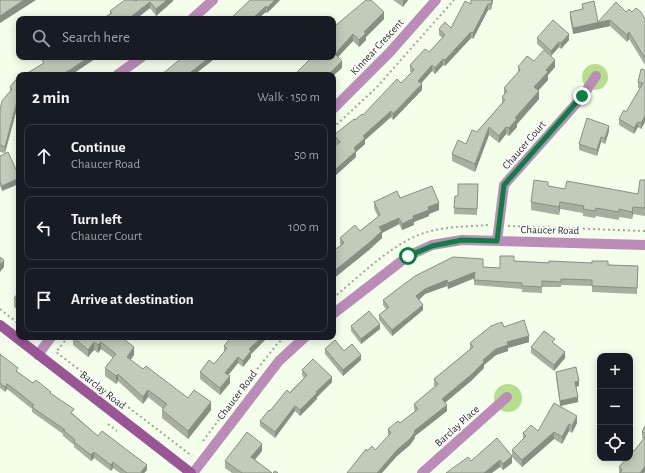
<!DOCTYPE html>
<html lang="en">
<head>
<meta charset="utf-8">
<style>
	:root { --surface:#171b24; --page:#20242c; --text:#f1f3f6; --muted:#9ea1a6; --line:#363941 }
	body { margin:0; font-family:"Alegreya Sans",sans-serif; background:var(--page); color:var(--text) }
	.controls { position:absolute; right:12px; bottom:12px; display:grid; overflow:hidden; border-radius:8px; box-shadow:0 2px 10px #0003 }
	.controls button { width:36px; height:36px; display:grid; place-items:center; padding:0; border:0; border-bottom:1px solid var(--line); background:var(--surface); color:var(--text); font:20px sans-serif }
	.stop { position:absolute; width:12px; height:12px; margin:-9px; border:3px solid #0b8043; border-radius:50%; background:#fff }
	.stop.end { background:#0b8043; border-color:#fff; box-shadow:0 1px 4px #0008 }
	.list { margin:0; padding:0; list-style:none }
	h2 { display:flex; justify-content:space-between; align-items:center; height:52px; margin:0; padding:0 16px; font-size:17px }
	h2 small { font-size:13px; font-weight:400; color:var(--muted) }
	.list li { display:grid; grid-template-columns:26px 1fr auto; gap:12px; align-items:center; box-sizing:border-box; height:64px; margin:0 8px 8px; padding:0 8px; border:1px solid var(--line); border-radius:8px }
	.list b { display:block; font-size:15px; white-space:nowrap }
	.list p { margin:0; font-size:13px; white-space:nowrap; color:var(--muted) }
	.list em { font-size:13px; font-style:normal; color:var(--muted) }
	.icon { flex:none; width:22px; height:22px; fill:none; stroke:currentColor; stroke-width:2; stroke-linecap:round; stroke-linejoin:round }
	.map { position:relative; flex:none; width:645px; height:473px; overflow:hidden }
	.search { position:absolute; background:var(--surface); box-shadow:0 2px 10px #0003; left:16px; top:16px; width:320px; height:44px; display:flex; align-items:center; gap:10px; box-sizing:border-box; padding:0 14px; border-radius:8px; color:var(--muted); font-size:15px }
	.panel { position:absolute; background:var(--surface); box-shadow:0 2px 10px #0003; left:16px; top:72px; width:320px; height:268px; border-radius:8px }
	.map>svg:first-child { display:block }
	.green { fill:#b5df8c }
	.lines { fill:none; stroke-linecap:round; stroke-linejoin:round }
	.path { stroke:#9fa799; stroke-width:2; stroke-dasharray:2 3; stroke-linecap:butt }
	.street { stroke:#bb8cb8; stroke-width:10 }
	.secondary { stroke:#9a5596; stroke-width:10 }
	.wall { fill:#a6af9f }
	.shaded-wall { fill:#878e82 }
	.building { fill:#c1cbb9; stroke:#878e82 }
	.route { stroke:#0b8043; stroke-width:5 }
	.labels { text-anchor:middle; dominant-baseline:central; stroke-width:3; stroke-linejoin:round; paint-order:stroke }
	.street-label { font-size:11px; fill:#2a2e27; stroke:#fff }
</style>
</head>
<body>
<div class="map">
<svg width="645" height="473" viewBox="0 0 645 473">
	<rect width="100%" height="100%" fill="#f3feeb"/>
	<path class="green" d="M582 77a13 13 0 1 1 26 0a13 13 0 1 1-26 0Z
		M494 398a14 14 0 1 1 28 0a14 14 0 1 1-28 0Z"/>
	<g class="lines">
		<path class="path" d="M333 128 376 88 454 0
			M508 226 645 231
			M333 298C359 277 385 250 416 236 439 226 464 227 488 225
			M0 309 19 324
			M68 337 56 352 192 456
			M108 424 117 431
			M203 441 254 373 278 343 285 337"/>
		<path class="street" d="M192 19 213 0
			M117 75 142 57
			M333 109 390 52 436 0
			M497 241 504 185 582 97 596 76
			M333 314 408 256 432 245 462 240 645 245
			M38 355 51 337
			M193 473 279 361 305 337
			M422 473 507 397"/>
		<path class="secondary" d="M0 325 191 473"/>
	</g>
	<path class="wall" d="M173 0V1L156 16 150 8 136 19H102L110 14V11L136 1Z
		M280 0 267 13 266 12 230 19Z
		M393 0H408L403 7Z
		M493 0 491 10H488L473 39 471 38 445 66 443 65 435 74 432 71 421 83 422 90 393 120 391 117 365 140V144L356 152V157L336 175V179L333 182V148L337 145 334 141V135L363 115 401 83 411 73 410 71V65L429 52 442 38 439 35V29L451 28 471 4Z
		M582 4 598 22 626 12H632L645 19V65L629 39 627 42 610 26 573 34 570 18V12L582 9Z
		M384 19 366 37V40L359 47 353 41 338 57 342 68 333 57 336 25Z
		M537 38 569 40 561 49 559 47 551 56 537 44Z
		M534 61 555 67 548 75V80L538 91 539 99 517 124V127L509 136 506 134 499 143 489 135 475 172 452 161V154L466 144 502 103V97L504 95V88L518 73V67Z
		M645 70V122L641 129 638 127 634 134 619 125V119L626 112 640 88H638V82Z
		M19 76V110L17 108 5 153 0 152V110L10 92V87Z
		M609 131 605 144 601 142 597 156 579 150V144Z
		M8 152 2 191 0 186V156Z
		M645 180V216L633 214 632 219 619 217V220L596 216 595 218 583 216V213L560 209 559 215 531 210V202L548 186 565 189 638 194Z
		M478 184 477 215 454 214 455 196H458Z
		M400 198 439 210 429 214V216L414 222V225L402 230 399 224 382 233V238L369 250 333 279V281V251L341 245 340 244V238L360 231 378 217 374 208V202Z
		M514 261 638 266 637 294 592 292V286L561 285V287H542V293L522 292V289L474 285V278L448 289 447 286 425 294 419 300 423 310 392 336 379 320V315L386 309 383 305V300L483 267 500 268Z
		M19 292V311L14 307V298Z
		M351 326 380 329 361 344 351 331Z
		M504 327 529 342 508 348V351L496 355 484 365V368L471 381 445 403 447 411 415 436V438L410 445 397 456 367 451 375 450 389 436 388 435V429L400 423 415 411 414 410V404L435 387 434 385V379L470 349V343Z
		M73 337H121L134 355 130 360 143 369 188 398 211 410 188 439 162 418V410L163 409 148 397 143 404 118 381 116 384 105 376V368L113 358 101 349 98 353 94 350 88 357 73 345Z
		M231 337H268L251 354V357L243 367 238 363 228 375 230 383 220 395 200 379V372L214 364 224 352V346Z
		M555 344 565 358 554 371 531 353V347Z
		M325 349 344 351 361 360 343 376 325 354Z
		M0 354 18 372 33 383 51 394 98 436 147 470 144 473H120L113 468 111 471 94 458 91 461 74 447V445L63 436V434L32 412V409L7 389 5 392 0 388Z
		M302 370 332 382 317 397V399L300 416 295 411 275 438 260 426V421L304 378 302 375Z
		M556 372 579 386 576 387 578 402 560 406 577 423 572 433 569 431 562 444 554 439 522 467 512 457V463L503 470 500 467 471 461 512 456V450L523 439V433L538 431 560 406 556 377Z
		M645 426V472L644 473H619V467L634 451 644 438H642V432Z
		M262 451 255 460 272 473H232L225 468V461Z"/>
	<path class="shaded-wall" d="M24 0H36L0 23V16Z
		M167 0H173V1L156 16V9Z
		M275 0H280L267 13V8Z
		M403 0H408L403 7Z
		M492 0H493L491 10V4Z
		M150 2V8L136 19H128Z
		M488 4V10L473 39V33Z
		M266 6V12L258 19H252Z
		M384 12V19L366 37V40L359 47V40L364 32Z
		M610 20V26L573 34V28Z
		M471 32V38L445 66V60Z
		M629 32V39L627 42V35Z
		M353 34V41L335 60V54Z
		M569 34V40L561 49V43Z
		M559 42V47L551 56V51Z
		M89 57H98L71 75H60Z
		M210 57H217L194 75H187Z
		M443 59V65L435 74V68Z
		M555 60V67L548 75V80L534 95V87L546 70Z
		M342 61V68L333 76V75H328Z
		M432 65V71L418 87V81Z
		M422 84V90L393 120V114Z
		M539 91V99L517 124V127L509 136V128L515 118Z
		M17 102V108L5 153V147Z
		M391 111V117L365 140V144L356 152V157L336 175V179L333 182 334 171 354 148 363 136Z
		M645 116V122L641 129V123Z
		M638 122V127L634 134V128Z
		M609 126V131L605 144V138Z
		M489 127V135L475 172V164Z
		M506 127V134L499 143V136Z
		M601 137V142L597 156V150Z
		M19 178V184L2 191V186Z
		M560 202V209L559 215V207Z
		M439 203V210L429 214V216L414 222V225L402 230V224L413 216 428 207Z
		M633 207V214L632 219V212Z
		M399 218V224L382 233V238L369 250 333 279V281V272L379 227Z
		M4 260V267L0 272V265Z
		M475 272V278L448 289V283Z
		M447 280V286L425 294 416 302V296L425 289Z
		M423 305V310L392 336V330Z
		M380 324V329L361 344V339Z
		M529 336V342L508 348V351L496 355 484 365V368L471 381 442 405V399L483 360 496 349 507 342Z
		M262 337H268L251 354V357L243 367V361L249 349Z
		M94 342V350L88 357V350Z
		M101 342V349L98 353V345Z
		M134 347V355L127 365V357Z
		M565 352V358L554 371V365Z
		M361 355V360L343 376V370Z
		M238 357V363L225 379V373Z
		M118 374V381L116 384V376Z
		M230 376V383L220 395V388Z
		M332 377V382L317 397V399L300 416V410L316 392Z
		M579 381V386L575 387V382Z
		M7 384V389L5 392V387Z
		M148 390V397L143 404V397Z
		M578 397V402L560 406V401Z
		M211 402V410L188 439V431Z
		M447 405V411L415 436V438L410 445 397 456 382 473H377L397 450 414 431Z
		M295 406V411L275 438V432Z
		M577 416V423L572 433V426Z
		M569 424V431L562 444V437Z
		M554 432V439L522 467V460Z
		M262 444V451L251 464V457Z
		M94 452V458L91 461V455Z
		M512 456V463L503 470V464Z
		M500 460V467L492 473H484Z
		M113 462V468L111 471V465Z
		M147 465V470L144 473H141V472Z
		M645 466V472L644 473H640Z"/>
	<path class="building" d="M0 0H24L0 16Z
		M125 0H135L136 1 137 0H167L156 9 150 2 128 19H102L112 13 110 11Z
		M250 0H275L267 8 266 6 252 19H230Z
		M366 0H371L384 12 364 32 366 33 359 40 353 34 335 54 342 61 328 75H294L312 57H333V22L336 25Z
		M471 0H492L491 4H488L473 33 471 32 445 60 443 59 435 68 432 65 418 81 422 84 393 114 391 111 363 136 365 138 354 148 356 151 334 171 336 174 333 176V148L340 142 334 135 354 119 355 120 362 114 363 115 397 79 401 83 414 70 410 65 425 49 429 52 445 35 439 29 445 22 451 28 465 1 471 4Z
		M594 1 598 22 616 2 626 12 629 9 632 12 636 8 641 12 645 19V58L629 32 627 35 610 20 573 28 570 12 583 9 582 4Z
		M553 20 569 34 561 43 559 42 551 51 537 38Z
		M544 50 555 60 546 70 548 72 534 87 539 91 515 118 517 119 509 128 506 127 499 136 489 127 475 164 452 154 458 140 466 144 472 130 477 132 505 100 502 97 507 91 504 88 520 70 518 67 527 56 534 61Z
		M46 57H89L70 70 60 75H24L44 63 42 60 46 58Z
		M183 57H210L187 75H161Z
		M641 69 645 70V116L641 123 638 122 634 128 619 119 624 110 626 112 643 83 638 82Z
		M19 76V103L17 102 5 147 0 145V110L2 101 12 89 10 87Z
		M587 118 609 126 605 138 601 137 597 150 579 144Z
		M8 152 19 176V178L2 186 0 181V156Z
		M534 180 548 182V186L565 189 567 181 638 194 640 180H645V208L633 207 632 212 619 209V212L596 208 595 211 583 209 584 206 560 202 559 207 531 202Z
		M458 184H478L477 209 454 208 455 196H458Z
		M432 186 439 203 428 207 429 210 413 216 414 218 402 224 399 218 379 227 382 231 369 243 333 272V251L344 243 340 238 355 225 360 231 380 215 374 202 397 191 400 198Z
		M500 256H514V261L549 263V261L592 263V261H608V265L638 266 637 288 592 286V280L561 279V282L542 281V287L522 286V283L474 280 475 272 448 283 447 280 425 289 416 296 423 305 392 330 379 315 389 307 383 300 415 276 453 257 483 259V267L500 268Z
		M0 257 4 260 0 265Z
		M19 292V302L14 298Z
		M369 311 380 324 361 339 351 326Z
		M524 320 529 336 507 342 508 345 496 349 483 360 484 362 471 375 442 399 447 405 414 431 415 432 410 439 397 450 377 473H347L366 449 367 451 372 446 375 450 391 433 388 429 398 421 400 423 418 409 414 404 438 384 434 379 473 347 470 343 491 326 502 322 504 327Z
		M544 331 555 339 552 342 565 352 554 365 531 347Z
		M73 337H121L134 347 127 357 143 369 146 366 188 398 194 390 211 402 188 431 162 410 167 404 148 390 143 397 118 374 116 376 105 368 116 354 101 342 98 345 94 342 88 350Z
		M231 337H262L249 349 251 351 243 361 238 357 225 373 230 376 220 388 200 372 209 360 214 364 227 348 224 346Z
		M335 340 344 351 352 344 361 355 343 370 325 349Z
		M0 354 18 368 16 371 33 383 36 380 51 392 50 393 74 409 71 413 98 436 102 431 147 465 141 472 142 473H127L113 462 111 465 94 452 91 455 74 442 75 440 63 430H65L32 407 34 405 18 392 7 384 5 387 0 383Z
		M313 359 332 377 316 392 317 393 300 410 295 406 275 432 260 421 269 410 270 411 287 390 290 393 307 375 302 370Z
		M576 367 579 381 575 382 578 397 560 401 556 372Z
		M554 403 577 416 572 426 569 424 562 437 554 432 522 460 512 450 526 436 523 433 531 425 538 431Z
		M645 426V433L642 432Z
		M247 432 262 444 251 457 272 473H242L225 461Z
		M645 437V466L640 473H620L622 470 619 467 627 458H630V454L633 450 634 451Z
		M497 438 512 456 503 464 500 460 484 473H446L468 457 471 461Z
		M275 471 278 473H273Z"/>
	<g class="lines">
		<path class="route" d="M408 256 432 246 462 240 497 241 504 185 582 96"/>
	</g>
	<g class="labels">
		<g class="street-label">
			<text transform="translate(377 47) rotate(-47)">Kinnear Crescent</text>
			<text transform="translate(524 145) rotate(-49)">Chaucer Court</text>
			<text transform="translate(550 230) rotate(1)">Chaucer Road</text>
			<text transform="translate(103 390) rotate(38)">Barclay Road</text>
			<text transform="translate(237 395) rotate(-53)">Chaucer Road</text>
			<text transform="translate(457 426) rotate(-42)">Barclay Place</text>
		</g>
	</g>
</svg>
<div class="controls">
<button>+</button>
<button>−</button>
<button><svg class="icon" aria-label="locate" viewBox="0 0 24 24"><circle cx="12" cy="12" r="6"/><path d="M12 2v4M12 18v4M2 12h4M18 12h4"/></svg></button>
</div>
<div class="stop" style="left:408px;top:256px"></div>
<div class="stop end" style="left:582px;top:96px"></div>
<div class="search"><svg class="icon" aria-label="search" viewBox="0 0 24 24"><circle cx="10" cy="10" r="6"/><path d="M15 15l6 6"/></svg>Search here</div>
<section class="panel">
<h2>2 min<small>Walk · 150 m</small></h2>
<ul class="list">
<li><svg class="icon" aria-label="ahead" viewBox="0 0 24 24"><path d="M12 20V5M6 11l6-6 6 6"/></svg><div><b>Continue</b><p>Chaucer Road</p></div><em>50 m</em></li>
<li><svg class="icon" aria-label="left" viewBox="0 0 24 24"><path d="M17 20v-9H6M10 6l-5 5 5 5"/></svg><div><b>Turn left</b><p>Chaucer Court</p></div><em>100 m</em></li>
<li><svg class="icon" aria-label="arrive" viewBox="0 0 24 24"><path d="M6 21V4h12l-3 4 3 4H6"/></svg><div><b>Arrive at destination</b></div></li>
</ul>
</section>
</div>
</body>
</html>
